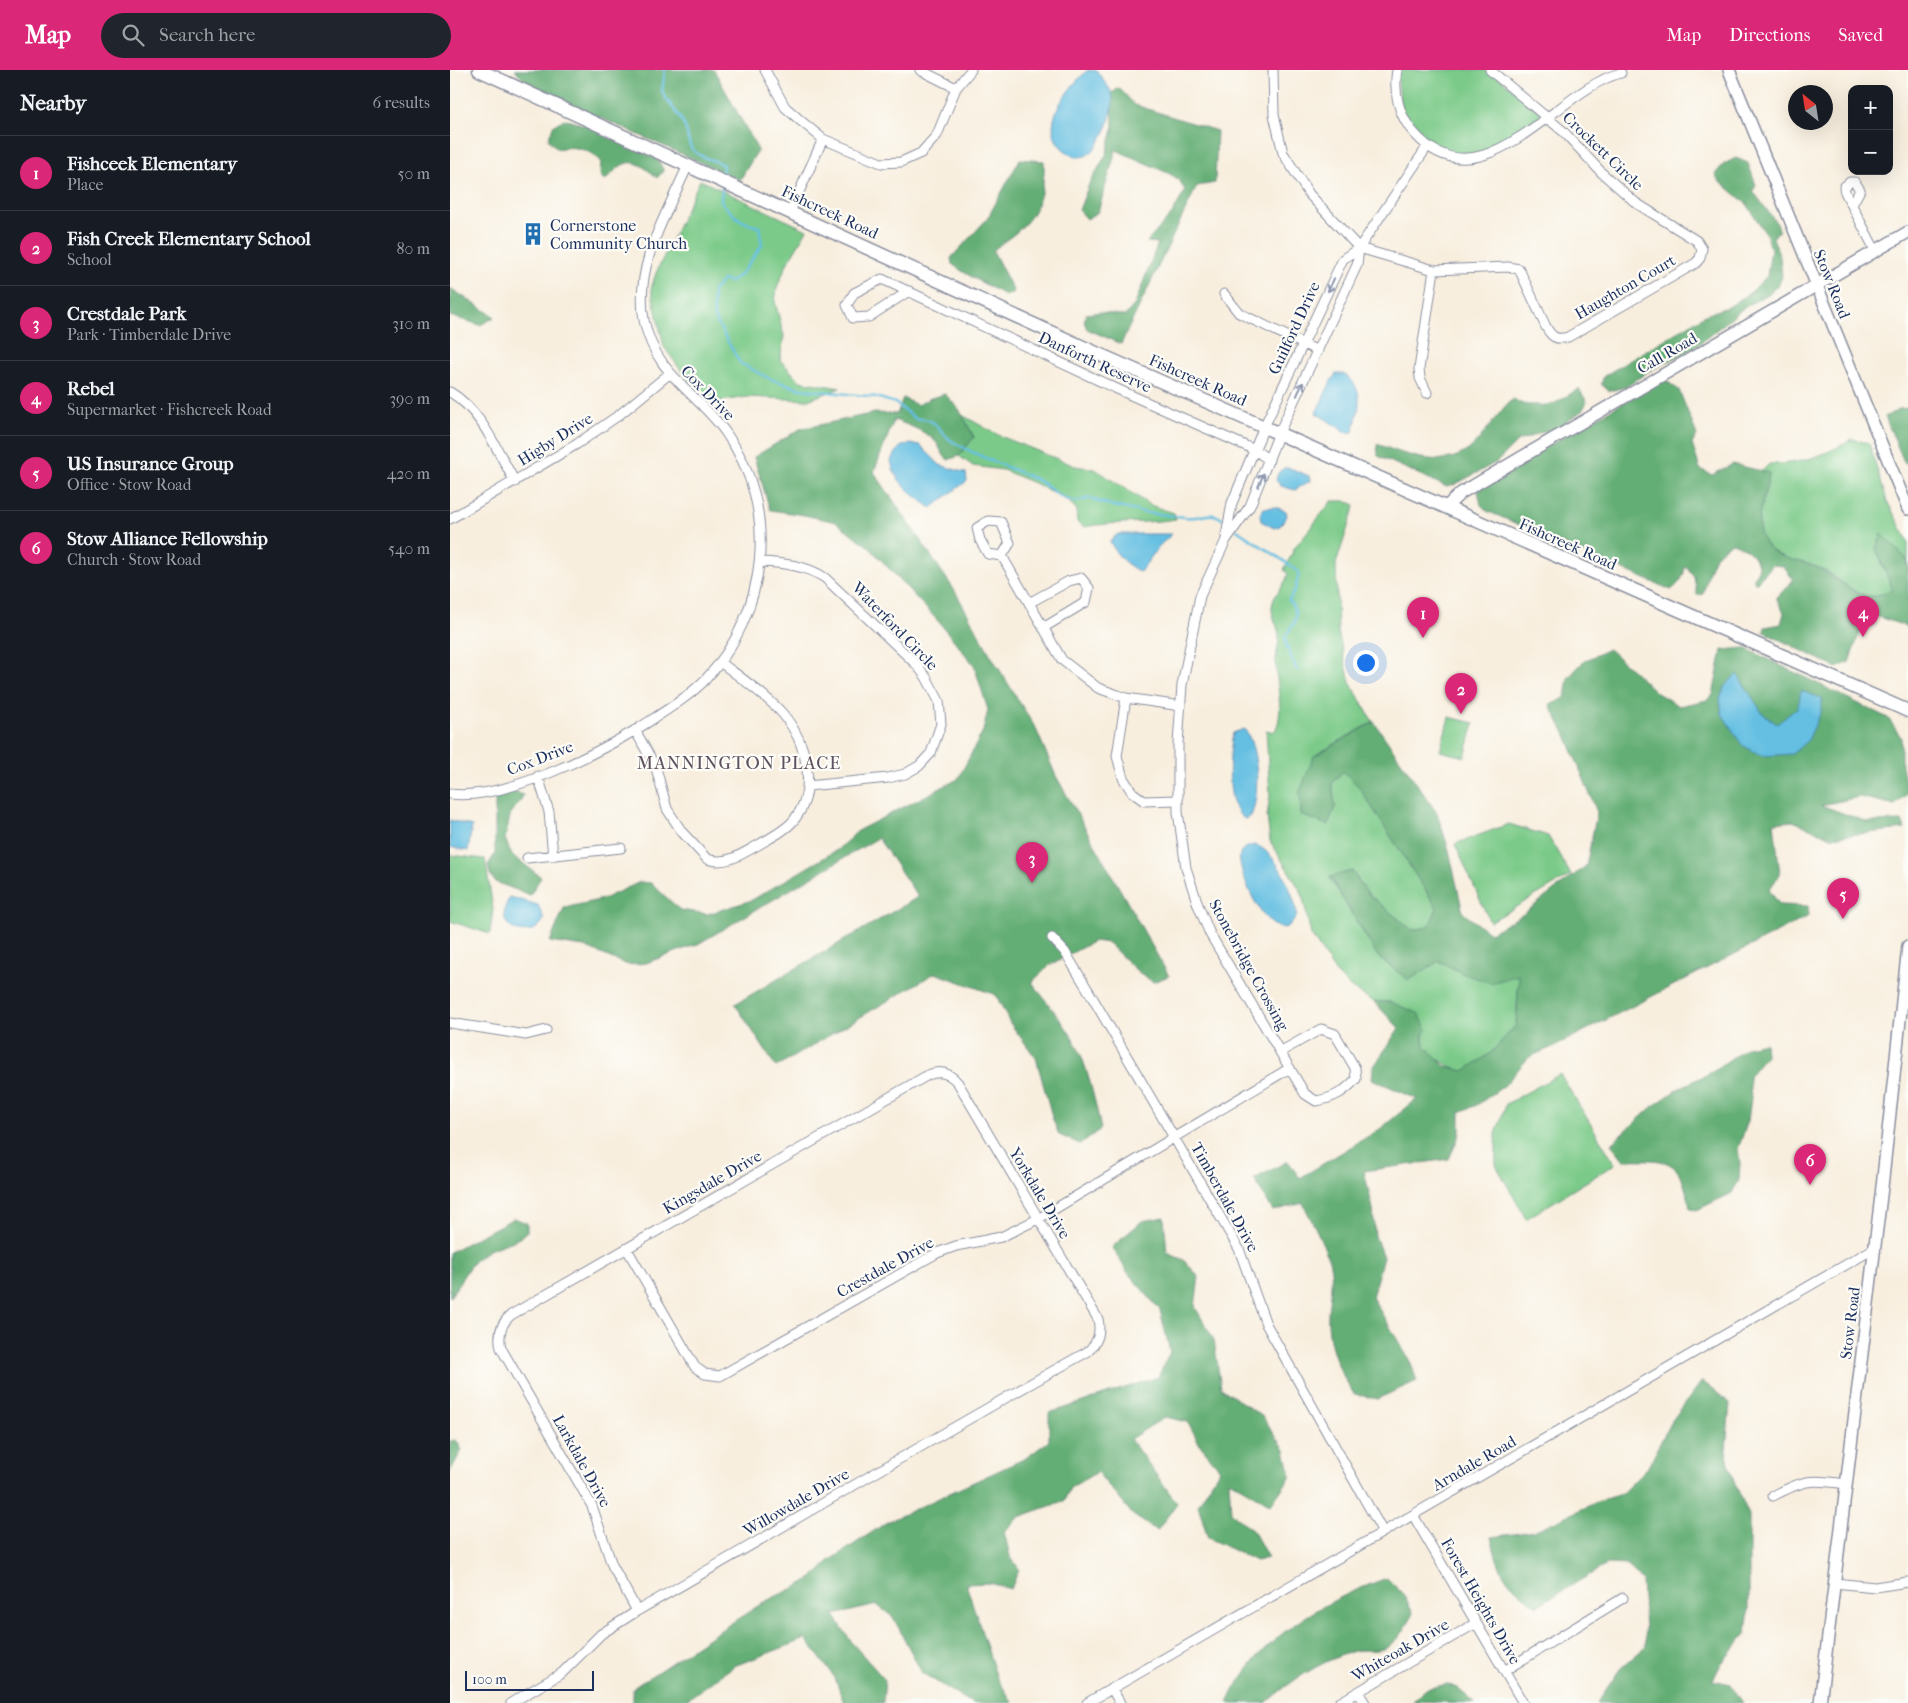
<!DOCTYPE html>
<html lang="en">
<head>
<meta charset="utf-8">
<style>
	:root { --surface:#171b24; --page:#20242c; --text:#f1f3f6; --muted:#9ea1a6; --line:#363941; --accent:#db2777 }
	body { margin:0; font-family:"IM FELL French Canon",serif; background:var(--page); color:var(--text) }
	.controls { position:absolute; right:15px; top:15px; display:grid; overflow:hidden; border-radius:10px; box-shadow:0 5px 20px #0002 }
	.controls button { width:45px; height:45px; display:grid; place-items:center; padding:0; border:0; border-bottom:1px solid var(--line); background:var(--surface); color:var(--text); font:25px sans-serif }
	.compass { position:absolute; left:1338px; top:15px; width:45px; height:45px; border-radius:50%; background:var(--surface); box-shadow:0 5px 20px #0002; rotate:330deg }
	.scale { position:absolute; left:15px; bottom:12px; width:129px; box-sizing:border-box; padding-left:5px; border:2px solid #1b2f5e; border-top:0; font-size:14px; line-height:18px; white-space:nowrap; color:#1b2f5e; -webkit-text-stroke:4px #fdfcf7; paint-order:stroke }
	.you { position:absolute; left:915px; top:592px; width:18px; height:18px; margin:-12px; border:4px solid #fff; border-radius:50%; background:#1a73e8; box-shadow:0 0 0 8px #1a73e833 }
	.badge { display:grid; place-items:center; width:32px; height:32px; border-radius:50%; background:var(--accent); color:#fff; font-size:16px; font-weight:700 }
	.pin { position:absolute; translate:-50% -41px; filter:drop-shadow(0 1px 2px #0008) }
	.pin::after { content:''; position:absolute; top:26px; width:18px; height:15px; background:inherit; clip-path:polygon(0 0,100% 0,50% 100%) }
	.list { margin:0; padding:0; list-style:none }
	h2 { display:flex; justify-content:space-between; align-items:center; height:65px; margin:0; padding:0 20px; font-size:21px }
	h2 small { font-size:16px; font-weight:400; color:var(--muted) }
	.list li { display:grid; grid-template-columns:32px 1fr auto; gap:15px; align-items:center; box-sizing:border-box; height:75px; padding:0 20px; border-top:1px solid var(--line) }
	.list b { display:block; font-size:19px; white-space:nowrap }
	.list p { margin:0; font-size:16px; white-space:nowrap; color:var(--muted) }
	.list em { font-size:16px; font-style:normal; color:var(--muted) }
	.icon { flex:none; width:28px; height:28px; fill:none; stroke:currentColor; stroke-width:2; stroke-linecap:round; stroke-linejoin:round }
	.map { position:relative; flex:none; width:1458px; height:1633px; overflow:hidden }
	header { display:flex; align-items:center; gap:30px; box-sizing:border-box; height:70px; padding:0 25px; background:var(--accent); color:#fff }
	header strong { font-size:24px }
	nav { display:flex; gap:28px; margin-inline-start:auto; font-size:18px }
	.search { width:350px; height:45px; background:var(--page); display:flex; align-items:center; gap:12px; box-sizing:border-box; padding:0 18px; border-radius:28px; color:var(--muted); font-size:19px }
	main { display:flex }
	aside { flex:1; background:var(--surface) }
	.map>svg:first-child { display:block }
	.green { fill:#7bca89; stroke:#4b7c74 }
	.forest { fill:#64ae75; stroke:#406e6a }
	.water { fill:#65bfe2; stroke:#4077a0 }
	.lines { fill:none; stroke-linecap:round; stroke-linejoin:round }
	.stream { stroke:#65bfe2; stroke-width:2.5 }
	.minor-casing { stroke:#8a8e9e; stroke-width:11 }
	.tertiary-casing { stroke:#8a8e9e; stroke-width:14 }
	.secondary-casing { stroke:#8a8e9e; stroke-width:15 }
	.minor { stroke:#fff; stroke-width:9 }
	.tertiary { stroke:#fff; stroke-width:11 }
	.secondary { stroke:#fff; stroke-width:12 }
	.oneway { stroke:#8d97ae }
	.labels { text-anchor:middle; dominant-baseline:central; stroke-width:4.5; stroke-linejoin:round; paint-order:stroke }
	.street-label { font-size:16px; fill:#1b2f5e; stroke:#fdfcf7 }
	.poi-label { font-size:16px; fill:#1b2f5e; stroke:#fdfcf7; text-anchor:start }
	.neighbourhood-label { font-size:18px; letter-spacing:1px; fill:#5f5361; stroke:#fdfcf7 }
</style>
</head>
<body>
<header>
<strong>Map</strong>
<div class="search"><svg class="icon" aria-label="search" viewBox="0 0 24 24"><circle cx="10" cy="10" r="6"/><path d="M15 15l6 6"/></svg>Search here</div>
<nav><a>Map</a><a>Directions</a><a>Saved</a></nav>
</header>
<main>
<aside>
<h2>Nearby<small>6 results</small></h2>
<ul class="list">
<li><span class="badge">1</span><div><b>Fishceek Elementary</b><p>Place</p></div><em>50 m</em></li>
<li><span class="badge">2</span><div><b>Fish Creek Elementary School</b><p>School</p></div><em>80 m</em></li>
<li><span class="badge">3</span><div><b>Crestdale Park</b><p>Park · Timberdale Drive</p></div><em>310 m</em></li>
<li><span class="badge">4</span><div><b>Rebel</b><p>Supermarket · Fishcreek Road</p></div><em>390 m</em></li>
<li><span class="badge">5</span><div><b>US Insurance Group</b><p>Office · Stow Road</p></div><em>420 m</em></li>
<li><span class="badge">6</span><div><b>Stow Alliance Fellowship</b><p>Church · Stow Road</p></div><em>540 m</em></li>
</ul>
</aside>
<div class="map">
<svg width="1458" height="1633" viewBox="0 0 1458 1633">
	<rect width="100%" height="100%" fill="#fdfcf7"/>
	<filter id="ink" filterUnits="userSpaceOnUse"><feTurbulence type="fractalNoise" baseFrequency=".02" numOctaves="2"/><feDisplacementMap in="SourceGraphic" scale="10" xChannelSelector="R" yChannelSelector="G"/><feConvolveMatrix kernelMatrix="1 2 1 2 8 2 1 2 1" color-interpolation-filters="sRGB"/></filter>
	<filter id="wash" filterUnits="userSpaceOnUse"><feTurbulence type="fractalNoise" baseFrequency=".0096" numOctaves="4" result="noise"/><feDisplacementMap in="SourceGraphic" scale="20" xChannelSelector="R" yChannelSelector="G"/><feGaussianBlur stdDeviation="1.12" result="paint"/><feColorMatrix in="noise" values="0 0 0 0 0 0 0 0 0 0 0 0 0 0 0 0 0 1.4 0 .05"/><feComposite in="paint" operator="in"/></filter>
	<g filter="url(#wash)">
		<rect width="100%" height="100%" fill="#f8eede"/>
		<path class="green" d="M947 0H1040L1097 48 1025 88 977 77 951 41Z
			M250 110 357 160 338 192 327 217 325 232 334 266 330 290 350 311 390 318 358 330 297 327 264 332 238 310 214 277 201 219 206 203Z
			M512 345 550 366 625 396 645 399 700 435 724 443 726 449C695 454 665 451 634 457L627 452 626 439 618 431 591 416 553 400 523 396 509 386 524 367Z
			M1402 369 1419 373 1437 431 1458 471V501L1456 488 1432 464 1426 479 1443 520C1436 523 1424 528 1417 526 1398 521 1385 504 1367 497 1350 491 1327 490 1315 474 1300 451 1317 427 1319 403L1312 401 1319 394C1349 395 1376 385 1402 369Z
			M882 431H895L905 435 886 494 888 562 900 612 923 652 864 686 885 737 882 713 893 701 909 717 987 838 979 857 962 860 918 824 902 801 880 808 929 888 959 910 989 891 1014 904 1069 905 1066 955 1041 983 1014 1002C996 996 986 989 974 975L973 967 940 932H924L900 917 886 903 861 865 852 823 820 771 817 746 820 726 816 660 824 662C836 645 825 611 826 590 826 582 829 575 829 567 829 557 821 546 822 537 823 523 836 516 838 503L834 500 845 477Z
			M999 647 1024 653 1015 687 990 681Z
			M1059 754 1098 766 1121 805 1040 852 1005 774Z
			M0 785 35 789 43 839 40 864 0 851Z
			M1110 1004 1165 1094 1076 1149 1046 1095V1064L1056 1034Z"/>
		<path class="forest" d="M65 0H264L308 80 290 110 79 16Z
			M669 18 685 35 767 61 765 113 747 116 671 274 637 259 634 252 636 244 650 242 675 246 685 234 708 173 697 172 722 144 735 121 730 111 720 104 666 80 648 142 637 149 629 140 639 114 656 85 663 60 662 23Z
			M114 49 139 56 208 90 214 101 207 108C184 87 176 87 155 111L150 105 151 91C138 79 125 75 107 79L98 69 104 55Z
			M1286 88 1298 93 1306 115 1303 121 1328 155 1329 160 1323 168 1330 187 1332 207 1329 214 1320 223 1296 236 1244 278 1199 301 1176 317 1159 321 1151 314 1154 306 1255 245 1280 236 1301 222 1317 206 1321 179 1317 166 1297 134 1268 110 1265 104 1274 94Z
			M570 89 594 91C595 114 590 139 573 156 565 165 552 172 543 181L564 222 556 226C538 215 519 207 502 194L501 188 537 149Z
			M0 218 45 247 30 255 0 246Z
			M1214 309 1229 320 1247 365 1242 374 1250 399 1262 405 1283 394 1319 403C1317 427 1300 450 1315 473 1328 492 1353 489 1370 499 1386 508 1399 521 1417 526 1424 528 1436 522 1443 520L1426 479 1432 464 1456 488 1458 501V557L1417 543 1399 592 1387 598 1314 562 1315 557 1331 554 1334 543 1326 527 1338 517 1343 509 1333 496 1323 495 1306 513 1303 510 1309 498C1305 484 1295 477 1282 473 1260 483 1259 504 1253 524L1247 525 1244 507 1237 497H1235C1234 507 1229 514 1221 520L1037 441 1031 435 1028 421 1037 411Z
			M1129 319 1137 332 1132 341 1108 357 1068 371 1047 392 1004 415 997 417 928 386 927 374C957 385 997 402 1024 375 1036 362 1046 346 1058 333L1064 329C1072 335 1076 335 1086 335 1108 337 1111 328 1129 319Z
			M495 324 509 339 524 367 509 386 498 390C491 384 490 376 484 370 473 360 458 355 444 350L424 402 505 521 540 584 586 659 606 706 719 906 703 912 687 901 658 873 644 871 600 895 582 912C598 935 621 959 631 985 640 1008 646 1035 651 1059L630 1074 609 1065 603 1050 586 988 560 953 546 925 485 903 326 997 285 934 468 827 428 768 248 874 196 893 178 895 134 877 100 872 114 838 153 829 190 812 201 813 230 840 258 844 302 830 387 780 409 760 508 709 533 661 538 640 524 595 488 551 419 477 386 452 354 445 320 440 304 387 350 359 425 343 447 344 453 328 467 335 481 328Z
			M1458 338V393L1455 394 1435 347 1449 339Z
			M1295 578 1438 648 1451 667V690L1457 724 1445 735 1410 727 1371 735 1417 752 1452 751 1455 759 1381 767 1343 751 1324 753 1330 804 1319 820 1330 835 1358 836 1359 846 1105 976 1079 987 1054 1016 1027 1035 1010 1042V1064L999 1089 914 1101 923 1139 925 1166 933 1187 922 1227 960 1291 967 1311 927 1329 904 1324C890 1303 879 1279 878 1253 877 1236 883 1217 881 1200 879 1182 861 1150 853 1133L823 1141 804 1109 838 1091 850 1108 930 1059 967 1029 922 1009 923 998 949 958 924 932H940L968 943 977 959 973 967 974 975 995 996 1014 1001 1041 983 1066 955 1069 905 1041 913 1014 904 989 891 959 910 929 888 880 807 902 801 918 824 962 860 979 857 987 838 909 717 893 701 882 713 885 737 878 755 851 745 850 721 864 686 924 652 987 743 999 780 1013 843 1040 863 1072 845 1136 796 1147 742 1116 665 1100 635 1115 628 1118 608 1134 591 1159 579 1207 623 1229 636 1257 630 1263 625 1272 580Z
			M55 722H66L73 725 70 732 61 742 55 769 62 785 91 807 80 825 45 812 40 804 38 795 45 784V727Z
			M1315 973 1316 985 1299 1006 1301 1028 1298 1051 1288 1079 1290 1094 1289 1110 1282 1123 1247 1140 1240 1138C1230 1089 1222 1089 1174 1090L1161 1074 1202 1037 1231 1017 1262 1002 1297 977Z
			M714 1147 717 1183 734 1190 749 1207 745 1237 764 1270 771 1318 813 1347 835 1380 841 1406 821 1435 779 1410 781 1442 804 1462 818 1488 806 1491 758 1468 748 1435 770 1399 750 1375 738 1352 715 1347 680 1369 727 1433 707 1461 683 1445 647 1402 620 1418 614 1431 569 1447 554 1462 560 1486 569 1499 561 1519 540 1513 516 1514 547 1608 563 1633H522L472 1603 443 1547 427 1535 384 1545 402 1573 435 1610 433 1633H394L385 1608 356 1569 284 1596 232 1633H183V1618C226 1590 268 1561 311 1534 333 1521 363 1514 378 1492L437 1452 576 1388 599 1371V1343L708 1307 720 1282 710 1240 678 1203 662 1177 692 1151Z
			M64 1148 77 1153V1162C64 1175 48 1173 33 1184 17 1194 11 1213 0 1227V1182Z
			M1252 1311 1280 1333 1276 1381 1283 1409 1299 1445V1539L1296 1564 1271 1594 1263 1610 1281 1614 1293 1633H1147L1170 1599 1196 1576 1192 1512 1178 1495 1158 1494 1087 1536C1055 1513 1050 1505 1041 1467L1084 1461 1147 1432 1171 1424 1198 1397 1220 1353Z
			M6 1370 12 1380 0 1402V1371Z
			M937 1508 953 1524 963 1543C956 1558 946 1578 928 1580 919 1581 909 1579 901 1582 870 1592 840 1611 816 1633H778C806 1568 873 1531 937 1508Z
			M997 1614 1007 1618 1025 1633 963 1631 976 1619Z"/>
		<path class="water" d="M638 0 647 1C651 8 660 17 662 24 666 39 652 78 637 85 634 87 629 87 626 87 581 67 612 23 638 0Z
			M886 304H894C916 319 909 339 903 362L897 363 866 343 881 311Z
			M458 374 470 375 490 395 516 403 517 411 481 438C464 425 444 413 441 390L450 377Z
			M834 398H840L859 406 860 411 845 420 831 416 826 410 828 403Z
			M825 437 836 441 837 446 830 456 824 458 811 451 810 444 814 438Z
			M668 464H722L710 475 690 502C676 494 667 487 660 471Z
			M1287 604 1313 644 1327 654 1348 637 1351 621 1371 628V642L1358 670 1342 684 1312 686 1292 675 1272 644 1270 628 1275 616Z
			M794 659C809 676 810 726 801 746L795 749C774 737 779 684 783 663Z
			M0 750 22 756 18 781 0 777Z
			M806 775C827 783 844 823 847 845 825 891 785 799 790 784 792 777 800 776 806 775Z
			M60 827 88 835 94 849C82 874 39 860 60 827Z"/>
		<g class="lines">
			<path class="stream" d="M215 0 212 22C219 35 230 44 235 57 239 66 237 76 245 82 253 89 264 89 273 95L272 107
				M272 117 271 131C282 145 291 153 309 157L312 175 292 203 281 212 273 210 263 221 264 247 290 293 320 309 351 319 426 327 445 333 466 349C488 346 488 364 505 373 531 388 559 397 585 409 598 415 608 428 621 431 628 433 633 430 639 428 652 434 692 443 707 444 719 445 733 448 745 447 760 445 762 441 777 452
				M787 460C807 475 831 486 849 503L845 520 839 530C851 547 846 550 835 567L837 578 847 600"/>
		</g>
	</g>
	<g filter="url(#ink)">
		<g class="lines">
			<defs>
				<path id="minor" d="M315 0 335 37 351 51 373 69 431 93 451 92 471 83 487 65 506 18 521 0
					M470 0 506 18
					M823 0 824 45 833 83 859 124 909 178 984 200 1058 197 1069 199 1096 257C1101 266 1106 271 1118 267L1246 193 1250 188 1252 179 1247 171 1186 133 1152 103 1114 62 1040 0
					M947 0C943 23 949 47 965 64 1032 139 1108 18 1171 3
					M1402 135 1410 120 1405 112H1400L1394 117 1395 122 1425 180
					M340 142 373 69
					M459 221 419 247 403 248 397 235 404 223 432 209 667 319 805 380 819 390
					M774 224 789 243 868 281
					M0 322C32 341 47 381 65 412
					M977 323 970 308 969 299 984 200
					M0 449 127 374 169 345 219 304
					M776 466 782 433 814 357 893 189 909 178 977 77
					M552 486 538 484 530 470 527 458 538 451 551 452 560 473 552 486 612 590 648 618 676 628 731 636
					M310 492C332 493 356 495 375 508L466 594 476 607 489 631 491 654 481 683 469 696 455 704 438 708 358 716
					M579 533 619 511 631 508 639 518 636 532 593 558
					M676 628 667 686 673 708 682 722 694 731 728 730
					M185 660 206 698 217 739 232 762 257 789C277 796 293 783 310 774 322 767 336 760 344 750 369 719 356 671 332 643 315 624 291 608 270 592
					M88 706 99 742 103 786
					M0 724C53 731 144 685 189 658 212 643 236 629 255 610 318 544 330 438 276 363 247 322 205 305 194 250 184 194 217 144 238 95
					M77 788 171 778
					M602 868 615 882 638 920 789 1179 816 1254 933 1462
					M0 953 76 965 96 960
					M830 982 871 959 885 964 905 998 906 1009C894 1022 884 1028 866 1031L855 1024 760 864 748 835 736 798 728 742V674L732 615 750 526 776 470 800 436 829 363 907 195 909 178
					M177 1179 245 1297 255 1304 270 1306 487 1183 506 1176 551 1167 588 1149 840 998
					M1323 1426C1355 1409 1361 1409 1396 1414
					M963 1445 1073 1633
					M1384 1513 1425 1517 1458 1512
					M1054 1601 1173 1528
					M662 1619 670 1633
					M908 1622 915 1633
					M61 1633 112 1603 151 1564 184 1543 187 1541C337 1455 486 1366 637 1282 648 1273 651 1263 648 1249L508 1013C500 1003 490 1000 478 1005L61 1245C50 1254 48 1265 51 1278L142 1436 162 1495 187 1541
					M637 1633 1425 1178
					M889 1633 1026 1553"/>
				<path id="tertiary" d="M1279 0 1458 439
					M996 437 1011 423 1072 387 1458 162
					M1370 1633 1432 1117 1458 876"/>
				<path id="secondary" d="M29 0 644 282 1458 641"/>
			</defs>
			<use href="#minor" class="minor-casing"/>
			<use href="#tertiary" class="tertiary-casing"/>
			<use href="#secondary" class="secondary-casing"/>
			<use href="#minor" class="minor"/>
			<use href="#tertiary" class="tertiary"/>
			<use href="#secondary" class="secondary"/>
		</g>
		<defs><path id="oneway-shaft" d="M-6 0H5M1.5-3L5.5 0L1.5 3" fill="none" stroke-width="1.6" stroke-linecap="round" stroke-linejoin="round" transform="scale(1.25)"/></defs>
		<g class="oneway">
			<use href="#oneway-shaft" transform="translate(881 215) rotate(115)"/>
			<use href="#oneway-shaft" transform="translate(850 319) rotate(-65)"/>
			<use href="#oneway-shaft" transform="translate(811 410) rotate(-68)"/>
		</g>
	</g>
	<defs>
		<symbol id="building-bare" viewBox="-9 -9 18 18"><path d="M-4-6H4V6H1V3H-1V6H-4ZM-2.5-4.3h1.7v1.8h-1.7ZM.8-4.3h1.7v1.8H.8ZM-2.5-1h1.7V.8h-1.7ZM.8-1h1.7V.8H.8Z" fill="#1f6fb2" stroke="#fdfcf7" stroke-width="2.5" paint-order="stroke"/></symbol>
	</defs>
	<g fill-rule="evenodd">
		<use href="#building-bare" x="67" y="148" width="32" height="32"/>
	</g>
	<g class="labels">
		<g class="street-label">
			<text transform="translate(1153 81) rotate(44)">Crockett Circle</text>
			<text transform="translate(380 142) rotate(25)">Fishcreek Road</text>
			<text transform="translate(1382 214) rotate(68)">Stow Road</text>
			<text transform="translate(1175 217) rotate(-30)">Haughton Court</text>
			<text transform="translate(844 258) rotate(-65)">Guilford Drive</text>
			<text transform="translate(1217 283) rotate(-30)">Call Road</text>
			<text transform="translate(645 292) rotate(25)">Danforth Reserve</text>
			<text transform="translate(748 310) rotate(24)">Fishcreek Road</text>
			<text transform="translate(258 323) rotate(46)">Cox Drive</text>
			<text transform="translate(105 369) rotate(-32)">Higby Drive</text>
			<text transform="translate(1118 474) rotate(24)">Fishcreek Road</text>
			<text transform="translate(445 556) rotate(46)">Waterford Circle</text>
			<text transform="translate(90 688) rotate(-21)">Cox Drive</text>
			<text transform="translate(799 895) rotate(61)">Stonebridge Crossing</text>
			<text transform="translate(262 1112) rotate(-30)">Kingsdale Drive</text>
			<text transform="translate(590 1123) rotate(59)">Yorkdale Drive</text>
			<text transform="translate(775 1127) rotate(61)">Timberdale Drive</text>
			<text transform="translate(435 1197) rotate(-29)">Crestdale Drive</text>
			<text transform="translate(1400 1253) rotate(-83)">Stow Road</text>
			<text transform="translate(132 1391) rotate(61)">Larkdale Drive</text>
			<text transform="translate(1024 1393) rotate(-30)">Arndale Road</text>
			<text transform="translate(346 1432) rotate(-30)">Willowdale Drive</text>
			<text transform="translate(1031 1531) rotate(60)">Forest Heights Drive</text>
			<text transform="translate(950 1580) rotate(-30)">Whiteoak Drive</text>
		</g>
		<g class="poi-label">
			<text x="100" y="155">Cornerstone<tspan x="100" dy="18">Community Church</tspan></text>
		</g>
		<g class="neighbourhood-label">
			<text x="289" y="693">MANNINGTON PLACE</text>
		</g>
	</g>
</svg>
<div class="controls">
<button>+</button>
<button>−</button>
</div>
<svg class="compass" viewBox="-18 -18 36 36"><path d="M0-13l5 13h-10z" fill="#e53935"/><path d="M0 13l5-13h-10z" fill="#9ea1a6"/></svg>
<div class="scale">100 m</div>
<div class="you"></div>
<div class="pin badge" style="left:973px;top:568px">1</div>
<div class="pin badge" style="left:1011px;top:644px">2</div>
<div class="pin badge" style="left:582px;top:813px">3</div>
<div class="pin badge" style="left:1413px;top:567px">4</div>
<div class="pin badge" style="left:1393px;top:849px">5</div>
<div class="pin badge" style="left:1360px;top:1115px">6</div>
</div>
</main>
</body>
</html>
